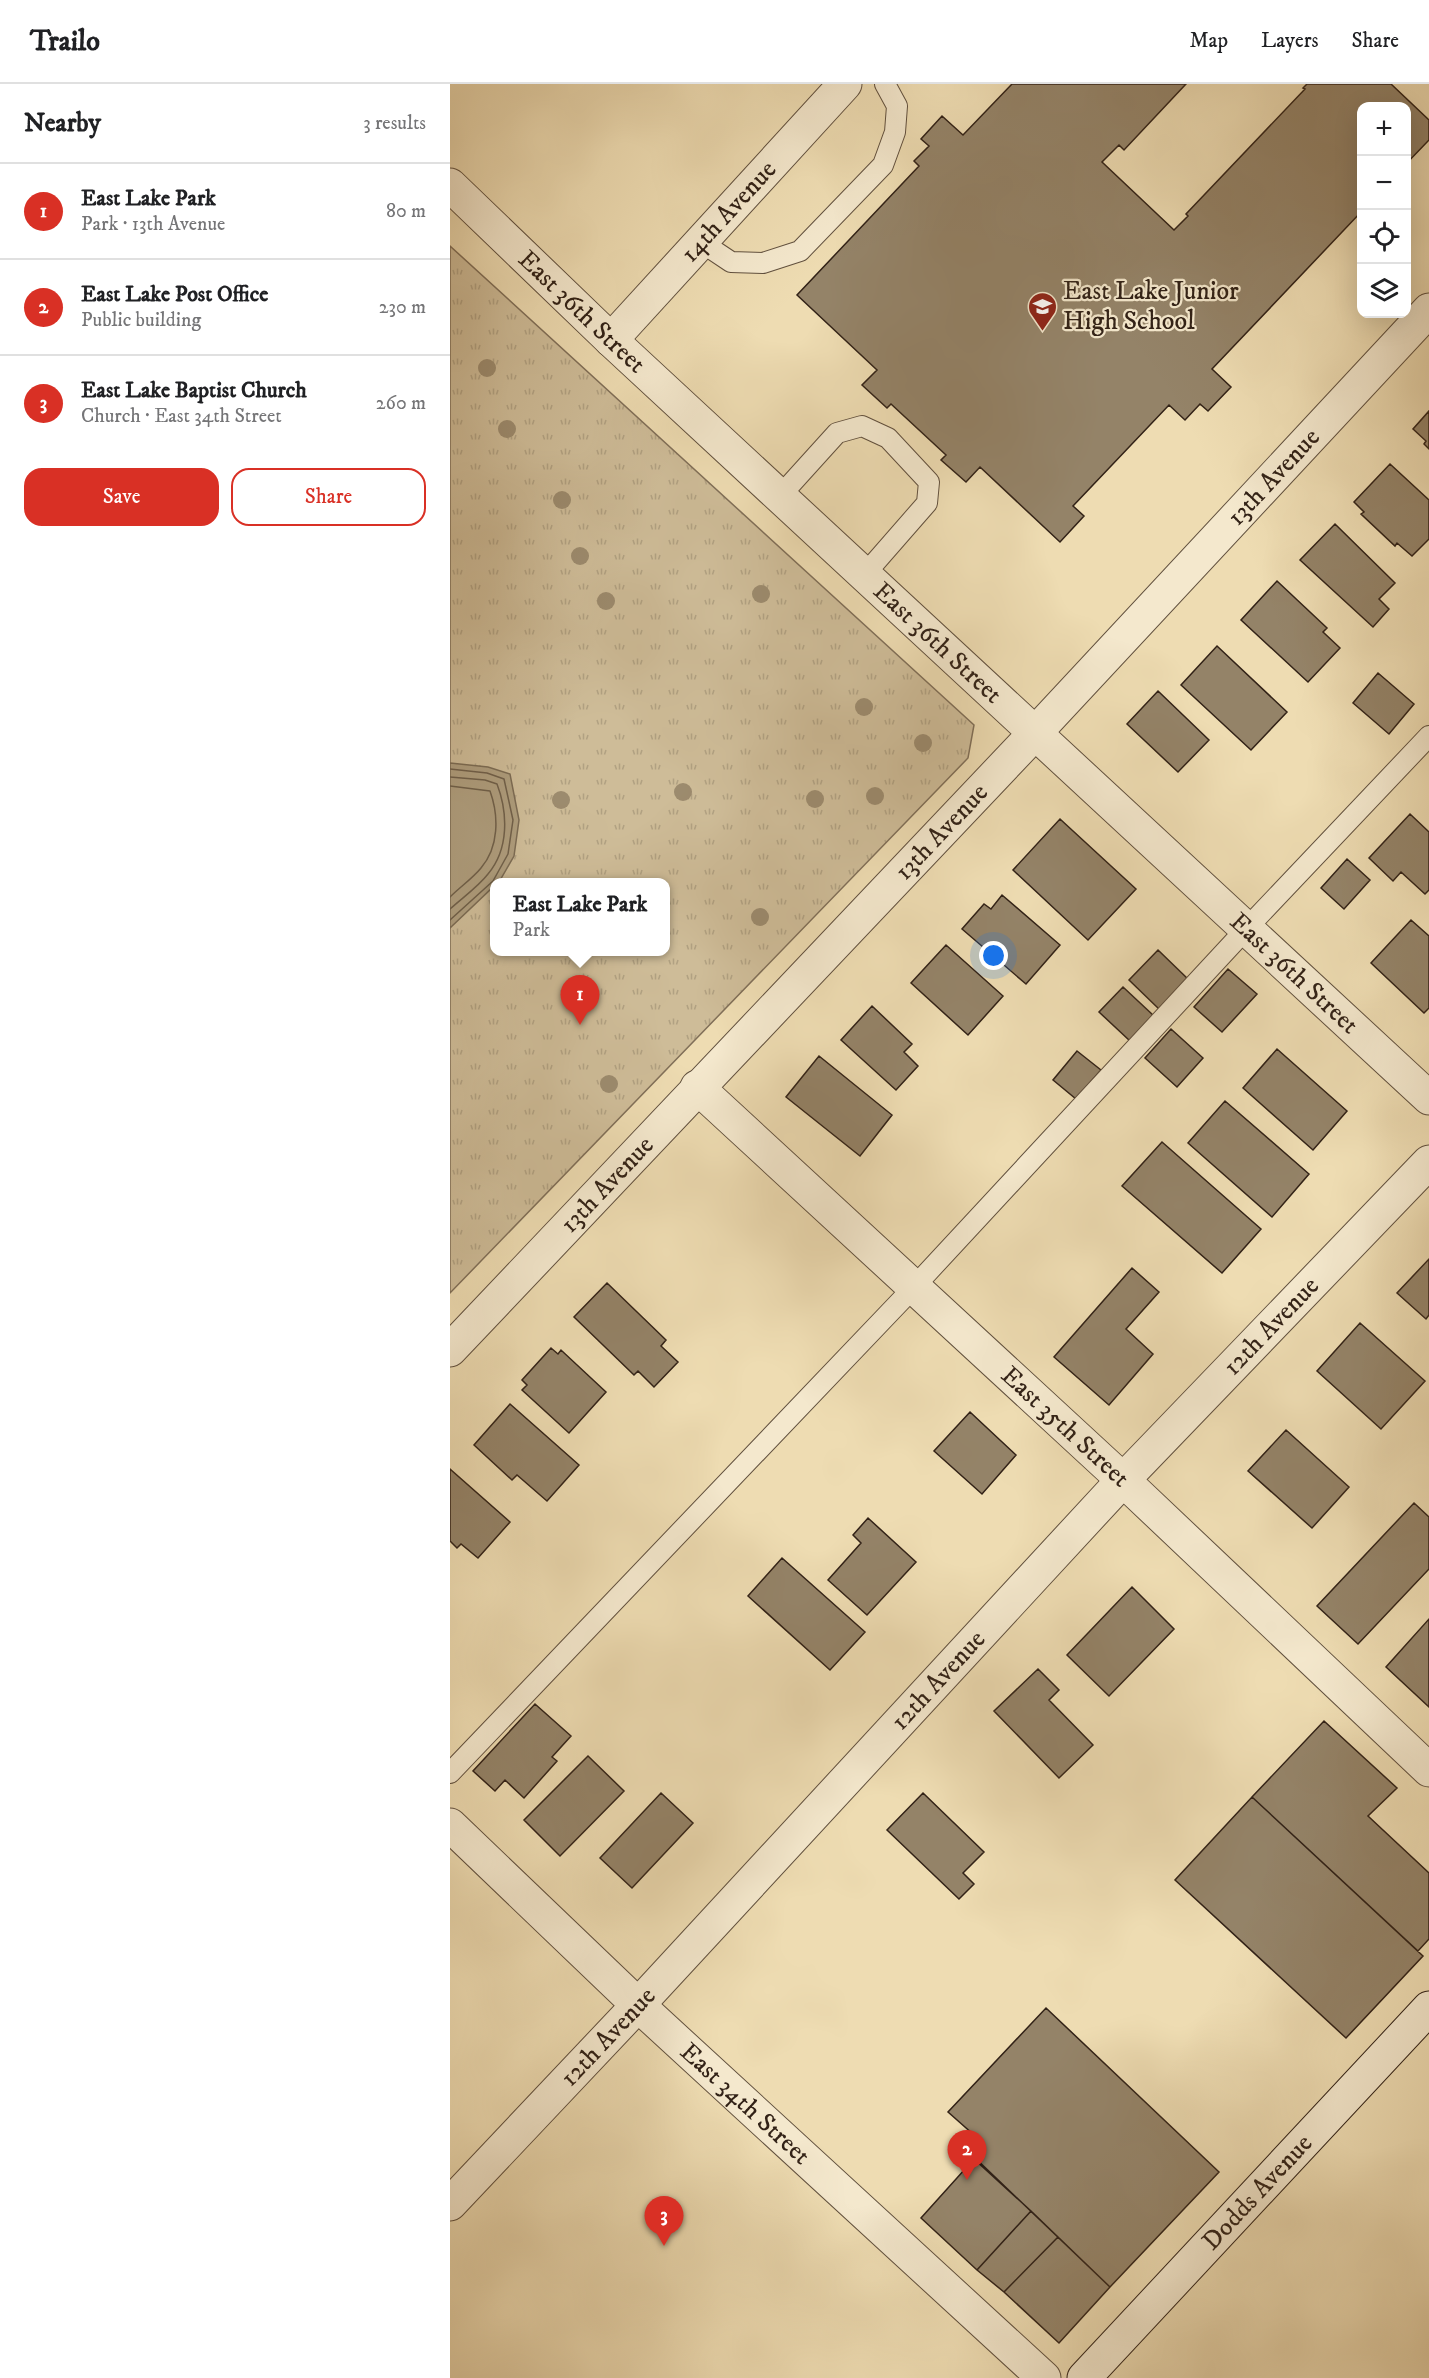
<!DOCTYPE html>
<html lang="en">
<head>
<meta charset="utf-8">
<style>
	:root { --surface:#fff; --page:#f6f6f6; --text:#202124; --muted:#757577; --line:#e0e0e0; --accent:#d93025 }
	body { margin:0; font-family:"IM FELL DW Pica",serif; background:var(--page); color:var(--text) }
	.controls { position:absolute; right:18px; top:18px; display:grid; overflow:hidden; border-radius:12px; box-shadow:0 6px 24px #0002 }
	.controls button { width:54px; height:54px; display:grid; place-items:center; padding:0; border:0; border-bottom:2px solid var(--line); background:var(--surface); color:var(--text); font:30px sans-serif }
	.you { position:absolute; left:544px; top:872px; width:21px; height:21px; margin:-15px; border:4px solid #fff; border-radius:50%; background:#1a73e8; box-shadow:0 0 0 9px #1a73e833 }
	.badge { display:grid; place-items:center; width:39px; height:39px; border-radius:50%; background:var(--accent); color:#fff; font-size:20px; font-weight:700 }
	.pin { position:absolute; translate:-50% -50px; filter:drop-shadow(0 2px 3px #0008) }
	.pin::after { content:''; position:absolute; top:32px; width:21px; height:18px; background:inherit; clip-path:polygon(0 0,100% 0,50% 100%) }
	.popup { position:absolute; left:40px; top:794px; width:180px; height:78px; box-sizing:border-box; display:grid; place-content:center; border-radius:12px; background:var(--surface); filter:drop-shadow(0 2px 4px #0005); font-size:20px; white-space:nowrap; color:var(--muted) }
	.popup b { font-size:22px; color:var(--text) }
	.popup::after { content:''; position:absolute; left:50%; top:100%; margin-left:-12px; border:12px solid transparent; border-top-color:var(--surface) }
	.list { margin:0; padding:0; list-style:none }
	h2 { display:flex; justify-content:space-between; align-items:center; height:78px; margin:0; padding:0 24px; font-size:26px }
	h2 small { font-size:20px; font-weight:400; color:var(--muted) }
	.list li { display:grid; grid-template-columns:39px 1fr auto; gap:18px; align-items:center; box-sizing:border-box; height:96px; padding:0 24px; border-top:2px solid var(--line) }
	.list b { display:block; font-size:22px; white-space:nowrap }
	.list p { margin:0; font-size:20px; white-space:nowrap; color:var(--muted) }
	.list em { font-size:20px; font-style:normal; color:var(--muted) }
	.actions { display:flex; gap:12px; padding:18px 24px }
	.actions a { flex:1; padding:14px 0; border:2px solid var(--accent); border-radius:18px; text-align:center; font-size:21px; color:var(--accent) }
	.actions .main { background:var(--accent); color:#fff }
	.icon { flex:none; width:33px; height:33px; fill:none; stroke:currentColor; stroke-width:2; stroke-linecap:round; stroke-linejoin:round }
	.map { position:relative; flex:none; width:979px; height:2294px; overflow:hidden }
	header { display:flex; align-items:center; gap:36px; box-sizing:border-box; height:84px; padding:0 30px; background:var(--surface); border-bottom:2px solid var(--line) }
	header strong { font-size:28px }
	nav { display:flex; gap:33px; margin-inline-start:auto; font-size:21px }
	main { display:flex }
	aside { flex:1; background:var(--surface) }
	.map>svg:first-child { display:block }
	.park { fill:url(#park-tufts); stroke:#806f58; stroke-width:1.5; fill-rule:evenodd }
	.water { fill:#ae9d7d; stroke:#7c6c54; stroke-width:1.5 }
	.lines { fill:none; stroke-linecap:round; stroke-linejoin:round }
	.shore { stroke:#70604a; stroke-width:1.5 }
	.building { fill:#948368; stroke:#322217; stroke-width:1.5 }
	.lane-casing { stroke:#61503e; stroke-width:22 }
	.street-casing { stroke:#61503e; stroke-width:35 }
	.secondary-casing { stroke:#322217; stroke-width:35 }
	.lane { stroke:#f4e8cd; stroke-width:20 }
	.street { stroke:#f4e8cd; stroke-width:33 }
	.secondary { stroke:#f4e8cd; stroke-width:33 }
	.tree { fill:#9c8b6e }
	.labels { text-anchor:middle; dominant-baseline:central; stroke-width:4.5; stroke-linejoin:round; paint-order:stroke }
	.street-label { font-size:26px; fill:#322217; stroke:#f4e8cd }
	.poi-label { font-size:26px; fill:#322217; stroke:#f4e8cd; text-anchor:start }
</style>
</head>
<body>
<header>
<strong>Trailo</strong>
<nav><a>Map</a><a>Layers</a><a>Share</a></nav>
</header>
<main>
<aside>
<h2>Nearby<small>3 results</small></h2>
<ul class="list">
<li><span class="badge">1</span><div><b>East Lake Park</b><p>Park · 13th Avenue</p></div><em>80 m</em></li>
<li><span class="badge">2</span><div><b>East Lake Post Office</b><p>Public building</p></div><em>230 m</em></li>
<li><span class="badge">3</span><div><b>East Lake Baptist Church</b><p>Church · East 34th Street</p></div><em>260 m</em></li>
</ul>
<div class="actions"><a class="main">Save</a><a>Share</a></div>
</aside>
<div class="map">
<svg width="979" height="2294" viewBox="0 0 979 2294">
	<defs>
		<pattern id="park-tufts" width="24" height="20" patternUnits="userSpaceOnUse" patternTransform="scale(1.5)"><rect width="24" height="20" fill="#cebc98"/><path d="M3 7l-1-3M5 7V3M7 7l1-3M15 17l-1-3M17 17v-4M19 17l1-3" fill="none" stroke="#b1a182"/></pattern>
	</defs>
	<rect width="100%" height="100%" fill="#eedcb2"/>
	<filter id="stains"><feTurbulence type="fractalNoise" baseFrequency=".00333" numOctaves="4"/><feColorMatrix values="0 0 0 0 .2 0 0 0 0 .09 0 0 0 0 .02 0 0 0 .5 -.17"/></filter>
	<radialGradient id="worn" r=".72"><stop offset=".6" stop-color="#630" stop-opacity="0"/><stop offset="1" stop-color="#630" stop-opacity=".3"/></radialGradient>
	<path class="park" d="M0 162 524 641 518 674 0 1209ZM45 798H216V868H45Z"/>
	<path class="water" d="M0 679 38 683 60 690 69 736 64 772 49 798H45L44 802 0 844Z"/>
	<g class="lines">
		<path class="shore" d="M0 685 37 689 54 695 63 736 58 770 43 797 0 836
			M0 693 35 696 47 700C58 729 59 765 38 790 28 803 12 814 0 825
			M0 702 40 707C49 732 49 763 31 784 23 794 10 803 0 813"/>
	</g>
	<path class="building" d="M562 0H736L674 66 669 61 652 78 724 146 738 132 736 130 855 5 853 4 857 0H941L979 36V56L956 80V22H912V127L762 285 781 303 758 327 750 320 735 336 719 321 623 422 634 432 610 458 530 383 516 398 491 376 496 371 441 320 437 324 412 301 427 286 347 211 469 82 464 77 479 62 471 55 492 32 513 51Z
		M979 327V365L974 360 976 357 963 345Z
		M940 380 979 416V455L962 472 947 459 945 462 911 430 914 428 904 418Z
		M885 440 945 499 929 515 939 525 923 543 850 476Z
		M827 497 877 544 873 548 890 564 858 598 791 536Z
		M767 562 837 628 801 666 731 601Z
		M928 589 964 620 939 650 903 619Z
		M708 607 759 656 728 688 677 640Z
		M960 730 979 748V806L975 810 951 788 943 797 919 774Z
		M610 735 686 805 638 856 563 786Z
		M897 775 920 796 894 825 871 804Z
		M552 811 610 861 576 900 512 845 534 820 541 825Z
		M961 836 979 852V924L974 929 921 879Z
		M496 861 553 912 518 951 461 899Z
		M708 866 739 896 710 926 679 896Z
		M778 885 807 910 772 948 744 923Z
		M673 903 704 932 680 957 649 928Z
		M422 922 462 960 454 968 468 982 446 1006 391 956Z
		M721 945 753 974 727 1003 695 974Z
		M827 965 897 1027 863 1066 793 1004Z
		M627 967 651 986 626 1015 603 996Z
		M369 972 442 1031 410 1072 336 1013Z
		M775 1017 859 1090 822 1133 738 1059Z
		M712 1058 811 1145 772 1189 672 1102Z
		M979 1175V1231L976 1235 947 1209Z
		M682 1184 709 1208 676 1245 703 1270 659 1321 604 1273Z
		M157 1199 216 1256 211 1262 228 1278 204 1303 188 1287 184 1291 124 1233Z
		M910 1239 975 1297 931 1345 867 1287Z
		M101 1264 108 1270 111 1266 156 1308 119 1349 72 1306 77 1301 72 1296Z
		M60 1320 129 1381 97 1417 67 1391 62 1396 24 1361Z
		M520 1328 566 1371 532 1410 484 1367Z
		M836 1346 899 1403 862 1444 798 1387Z
		M0 1385 60 1438 28 1474 11 1460 7 1464 0 1457Z
		M964 1419 979 1433V1485L908 1560 867 1522Z
		M418 1434 466 1478 417 1531 378 1496 411 1459 403 1451Z
		M332 1474 415 1548 380 1586 298 1512Z
		M682 1503 724 1545 659 1612 617 1571Z
		M979 1535V1623L936 1583Z
		M588 1585 609 1606 599 1616 643 1661 609 1694 544 1627Z
		M85 1620 121 1652 102 1673 107 1677 74 1714 55 1696 45 1707 23 1687Z
		M874 1637 947 1704 918 1732 979 1789V1855L968 1867 802 1713Z
		M138 1672 174 1707 110 1772 74 1736Z
		M211 1709 243 1739 182 1804 150 1774Z
		M473 1709 534 1768 513 1789 524 1800 509 1815 437 1746Z
		M802 1713 973 1872 896 1954 725 1796Z
		M596 1924 769 2088 660 2203 521 2070 533 2059 498 2028Z
		M524 2075 581 2127 527 2186 471 2134Z
		M581 2127 608 2153 554 2208 527 2186Z
		M608 2153 660 2203 609 2259 554 2208Z"/>
	<g class="lines">
		<defs>
			<path id="lane" d="M251 158 281 178 313 179 350 167 433 81 445 48 447 22 435 0
				M330 412 387 349 412 342 438 354 479 398 477 419 415 490
				M0 1689 464 1203 797 844 979 652"/>
			<g id="street">
				<path id="s1" d="M0 101 161 256 979 1014"/>
				<path id="s2" d="M161 256 395 0"/>
				<path id="s3" d="M247 1003 673 1396 979 1686"/>
				<path id="s4" d="M0 1266 586 648 979 226"/>
				<path id="s5" d="M0 1741 188 1921 594 2294"/>
				<path id="s6" d="M0 2120 188 1921 673 1396 979 1078"/>
			</g>
			<g id="secondary">
				<path id="s7" d="M634 2294 979 1924"/>
			</g>
		</defs>
		<use href="#lane" class="lane-casing"/>
		<use href="#street" class="street-casing"/>
		<use href="#secondary" class="secondary-casing"/>
		<use href="#lane" class="lane"/>
		<use href="#street" class="street"/>
		<use href="#secondary" class="secondary"/>
	</g>
	<g class="tree">
		<circle cx="37" cy="284" r="9"/>
		<circle cx="57" cy="345" r="9"/>
		<circle cx="112" cy="416" r="9"/>
		<circle cx="130" cy="472" r="9"/>
		<circle cx="311" cy="510" r="9"/>
		<circle cx="156" cy="517" r="9"/>
		<circle cx="414" cy="623" r="9"/>
		<circle cx="473" cy="659" r="9"/>
		<circle cx="233" cy="708" r="9"/>
		<circle cx="425" cy="712" r="9"/>
		<circle cx="365" cy="715" r="9"/>
		<circle cx="111" cy="716" r="9"/>
		<circle cx="310" cy="833" r="9"/>
		<circle cx="159" cy="1000" r="9"/>
	</g>
	<defs>
		<symbol id="school-pin" viewBox="-11 -11 22 30"><path d="M0 17L-7.5 6A9.5 9.5 0 1 1 7.5 6Z" fill="#8f2418" stroke="#f4e8cd"/><path d="M0-5L7-2L0 1L-7-2ZM-4 1L0 2.5L4 1V4Q0 6-4 4Z" fill="#fff"/></symbol>
	</defs>
	<g fill-rule="evenodd">
		<use href="#school-pin" x="576" y="206" width="33" height="45"/>
	</g>
	<g class="labels">
		<g class="street-label">
			<text stroke="none"><textPath href="#s2" startOffset="174">14th Avenue</textPath></text>
			<text stroke="none"><textPath href="#s1" startOffset="183">East 36th Street</textPath></text>
			<text stroke="none"><textPath href="#s4" startOffset="1200">13th Avenue</textPath></text>
			<text stroke="none"><textPath href="#s1" startOffset="669">East 36th Street</textPath></text>
			<text stroke="none"><textPath href="#s4" startOffset="714">13th Avenue</textPath></text>
			<text stroke="none"><textPath href="#s1" startOffset="1155">East 36th Street</textPath></text>
			<text stroke="none"><textPath href="#s4" startOffset="228">13th Avenue</textPath></text>
			<text stroke="none"><textPath href="#s6" startOffset="1202">12th Avenue</textPath></text>
			<text stroke="none"><textPath href="#s3" startOffset="501">East 35th Street</textPath></text>
			<text stroke="none"><textPath href="#s6" startOffset="716">12th Avenue</textPath></text>
			<text stroke="none"><textPath href="#s6" startOffset="230">12th Avenue</textPath></text>
			<text stroke="none"><textPath href="#s5" startOffset="406">East 34th Street</textPath></text>
			<text stroke="none"><textPath href="#s7" startOffset="254">Dodds Avenue</textPath></text>
		</g>
		<g class="poi-label">
			<text x="613" y="207">East Lake Junior<tspan x="613" dy="30">High School</tspan></text>
		</g>
	</g>
	<rect width="100%" height="100%" filter="url(#stains)"/>
	<rect width="100%" height="100%" fill="url(#worn)"/>
</svg>
<div class="controls">
<button>+</button>
<button>−</button>
<button><svg class="icon" aria-label="locate" viewBox="0 0 24 24"><circle cx="12" cy="12" r="6"/><path d="M12 2v4M12 18v4M2 12h4M18 12h4"/></svg></button>
<button><svg class="icon" aria-label="layers" viewBox="0 0 24 24"><path d="M12 4l9 5-9 5-9-5zM3 14l9 5 9-5"/></svg></button>
</div>
<div class="you"></div>
<div class="pin badge" style="left:130px;top:941px">1</div>
<div class="popup"><b>East Lake Park</b>Park</div>
<div class="pin badge" style="left:517px;top:2096px">2</div>
<div class="pin badge" style="left:214px;top:2162px">3</div>
</div>
</main>
</body>
</html>
